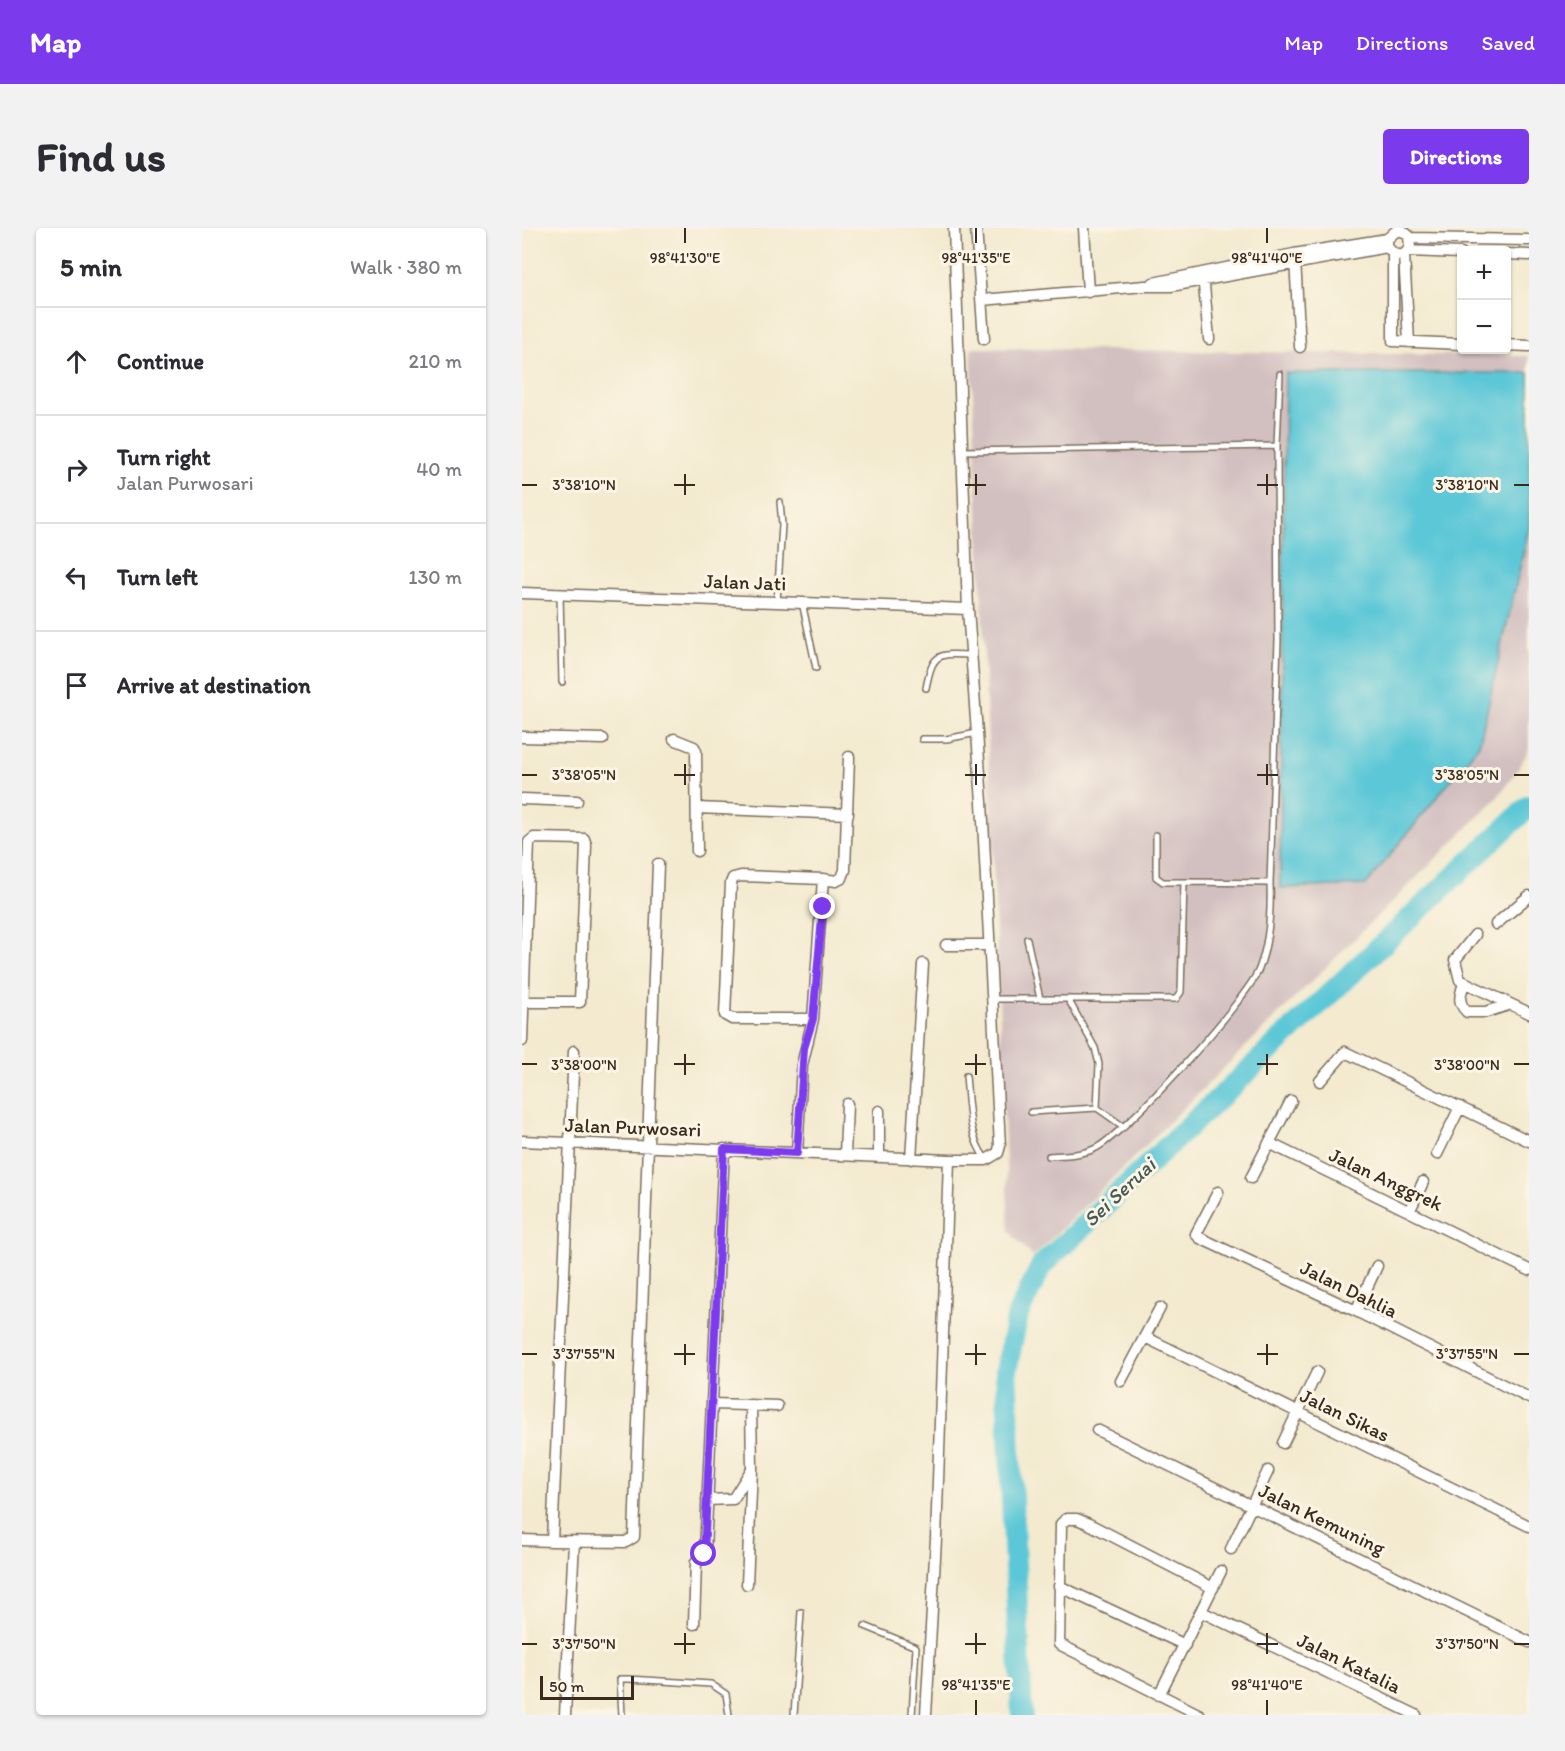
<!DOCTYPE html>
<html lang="en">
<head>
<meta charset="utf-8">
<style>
	:root { --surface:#fff; --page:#f2f2f3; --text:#2b2b33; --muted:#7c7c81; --line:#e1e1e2; --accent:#7c3aed }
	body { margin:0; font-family:Itim,sans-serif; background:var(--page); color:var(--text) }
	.controls { position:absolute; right:18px; top:18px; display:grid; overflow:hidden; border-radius:6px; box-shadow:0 2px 4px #0004 }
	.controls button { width:54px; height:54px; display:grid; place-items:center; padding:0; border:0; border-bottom:2px solid var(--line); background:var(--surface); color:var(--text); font:30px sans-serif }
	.scale { position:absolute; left:18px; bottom:15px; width:94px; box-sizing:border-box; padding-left:6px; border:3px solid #3b2a1e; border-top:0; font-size:16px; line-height:21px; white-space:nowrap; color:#3b2a1e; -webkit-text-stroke:4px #fcf5e5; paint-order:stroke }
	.stop { position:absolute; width:18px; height:18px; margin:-14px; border:4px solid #7c3aed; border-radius:50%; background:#fff }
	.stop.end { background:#7c3aed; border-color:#fff; box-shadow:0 2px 6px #0008 }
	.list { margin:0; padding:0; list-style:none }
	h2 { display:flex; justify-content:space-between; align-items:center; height:78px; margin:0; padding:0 24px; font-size:26px }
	h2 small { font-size:20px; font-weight:400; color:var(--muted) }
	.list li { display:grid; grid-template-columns:39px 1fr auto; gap:18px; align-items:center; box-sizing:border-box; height:108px; padding:0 24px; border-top:2px solid var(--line) }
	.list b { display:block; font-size:22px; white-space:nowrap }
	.list p { margin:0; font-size:20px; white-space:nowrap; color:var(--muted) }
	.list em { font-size:20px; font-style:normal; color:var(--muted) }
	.icon { flex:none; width:33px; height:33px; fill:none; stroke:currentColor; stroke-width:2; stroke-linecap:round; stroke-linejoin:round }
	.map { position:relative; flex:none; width:1007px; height:1487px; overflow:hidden; border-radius:6px }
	header { display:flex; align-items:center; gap:36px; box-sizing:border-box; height:84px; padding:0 30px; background:var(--accent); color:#fff }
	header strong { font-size:28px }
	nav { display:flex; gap:33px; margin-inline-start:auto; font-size:21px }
	.intro { display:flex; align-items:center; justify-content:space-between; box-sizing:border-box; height:144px; padding:0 36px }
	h1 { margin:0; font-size:42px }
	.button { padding:15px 27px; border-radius:6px; background:var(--accent); color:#fff; font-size:21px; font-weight:700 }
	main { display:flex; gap:36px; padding:0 36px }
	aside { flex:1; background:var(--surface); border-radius:6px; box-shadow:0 2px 4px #0004 }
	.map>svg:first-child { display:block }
	.industrial { fill:#d2bfc0 }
	.water { fill:#5cc7d7; stroke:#4c787a; stroke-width:1.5 }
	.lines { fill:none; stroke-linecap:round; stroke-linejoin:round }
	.river { stroke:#5cc7d7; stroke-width:22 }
	.service-casing { stroke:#7b6d5c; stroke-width:8 }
	.minor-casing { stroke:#7b6d5c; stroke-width:13 }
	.service { stroke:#fff; stroke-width:5 }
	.minor { stroke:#fff; stroke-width:10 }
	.route { stroke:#7c3aed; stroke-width:8 }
	.ticks { fill:none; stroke:#3b2a1e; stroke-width:2 }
	.labels { text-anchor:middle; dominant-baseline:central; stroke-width:6; stroke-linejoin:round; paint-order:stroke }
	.street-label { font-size:20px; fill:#3b2a1e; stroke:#fcf5e5 }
	.water-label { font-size:21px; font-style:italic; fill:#455956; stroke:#fcf5e5 }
	.ticks-label { font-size:15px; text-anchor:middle; fill:#3b2a1e; stroke:#fcf5e5; stroke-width:6; stroke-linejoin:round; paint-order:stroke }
</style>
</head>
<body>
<header>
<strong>Map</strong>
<nav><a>Map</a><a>Directions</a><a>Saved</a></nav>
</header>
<div class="intro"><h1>Find us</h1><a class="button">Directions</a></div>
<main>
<aside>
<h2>5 min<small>Walk · 380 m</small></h2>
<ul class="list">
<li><svg class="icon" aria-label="ahead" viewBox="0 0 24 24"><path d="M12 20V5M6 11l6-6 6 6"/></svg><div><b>Continue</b></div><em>210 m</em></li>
<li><svg class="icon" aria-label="right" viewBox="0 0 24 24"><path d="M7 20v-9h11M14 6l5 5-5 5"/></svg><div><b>Turn right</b><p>Jalan Purwosari</p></div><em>40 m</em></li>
<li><svg class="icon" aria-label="left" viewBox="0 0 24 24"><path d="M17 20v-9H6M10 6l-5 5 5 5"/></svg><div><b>Turn left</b></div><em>130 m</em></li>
<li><svg class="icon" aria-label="arrive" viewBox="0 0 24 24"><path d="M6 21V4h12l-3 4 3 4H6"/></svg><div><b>Arrive at destination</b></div></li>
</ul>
</aside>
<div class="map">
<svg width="1007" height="1487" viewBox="0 0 1007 1487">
	<rect width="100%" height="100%" fill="#fcf5e5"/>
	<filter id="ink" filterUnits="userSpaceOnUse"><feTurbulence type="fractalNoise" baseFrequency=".0167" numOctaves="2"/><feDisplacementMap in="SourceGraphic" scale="12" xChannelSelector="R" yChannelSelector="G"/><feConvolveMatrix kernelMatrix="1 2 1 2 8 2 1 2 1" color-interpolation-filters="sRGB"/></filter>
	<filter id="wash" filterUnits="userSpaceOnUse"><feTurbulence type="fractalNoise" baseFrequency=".008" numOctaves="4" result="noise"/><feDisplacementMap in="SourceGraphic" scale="24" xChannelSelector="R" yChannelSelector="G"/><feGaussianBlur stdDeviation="1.35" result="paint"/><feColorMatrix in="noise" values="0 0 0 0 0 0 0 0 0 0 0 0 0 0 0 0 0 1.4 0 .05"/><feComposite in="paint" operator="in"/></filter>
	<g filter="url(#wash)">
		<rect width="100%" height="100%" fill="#f3eacf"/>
		<path class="industrial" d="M449 120 1007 128V521L997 540 974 571 511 1029 487 1003Z"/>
		<path class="water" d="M763 145H1007V300L957 517 844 657 758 660Z"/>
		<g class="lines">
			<path class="river" d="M500 1487 484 1142 496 1086 520 1037 1007 578"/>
		</g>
	</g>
	<g filter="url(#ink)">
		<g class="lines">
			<defs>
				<path id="service" d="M755 218 758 146
					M440 223 755 218 756 412 748 655 662 654 659 764 654 771H470
					M38 366 40 454
					M255 373 260 297 258 274
					M280 374 294 440
					M404 460C411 426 414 425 449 427
					M400 511H424L455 505
					M634 607V649L641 654H662
					M505 711 518 771
					M546 771 573 820 577 836 575 880 602 899
					M444 848C447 877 446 907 463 930
					M509 884 575 880
					M527 928C542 927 559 927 572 921 602 908 725 772 737 741 747 715 749 683 748 655
					M343 1398 394 1419 390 1487
					M100 1487 98 1451H107L189 1456 204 1466 207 1487
					M272 1487 279 1384"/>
				<path id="minor" d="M454 0 462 111
					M562 0 566 64
					M888 10 1007 12
					M886 23 939 25
					M871 26V113L939 116
					M984 26 1007 27
					M882 27 887 114
					M773 32 778 119
					M681 47 687 111
					M631 55 772 26 865 11 874 3H881L887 8 888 20 882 27H873L865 19V11
					M460 72 623 58H649L865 19
					M984 117 1007 118
					M0 365 446 381
					M0 509 81 511
					M152 511 172 519 174 523 175 623
					M0 571 55 573
					M175 580 326 586
					M974 696 1007 668
					M953 707 933 732 938 752 1007 785
					M424 717H466
					M942 755C938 768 935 774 945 784H964L986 777
					M291 791H210L203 787 209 655 211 650 219 648 301 651
					M0 813 7 614 12 610 62 611 64 617 58 774H2
					M52 823 30 1313 104 1314 112 1309 136 636
					M798 853 823 824 1007 913
					M769 873 747 915 1007 1042
					M357 883V929
					M0 913 427 932H464L476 925 478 918 460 574 446 381 432 0
					M275 925 280 837 291 791 301 651 314 653 320 650 323 642 327 529
					M915 926 938 879
					M323 927 325 876
					M389 931 401 736
					M729 950 747 915
					M696 964 674 1006 678 1010 834 1083 1007 1170
					M888 982 901 954
					M834 1083 855 1038
					M623 1109 1007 1298
					M599 1153 638 1080
					M190 1176 255 1178
					M575 1202 1007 1414
					M761 1215 795 1144
					M185 1272 211 1271 230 1241
					M0 1312 30 1313
					M709 1321 746 1243
					M225 1356 230 1241 229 1177
					M537 1358 663 1417
					M680 1384 894 1487
					M172 1396 174 1334 183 1322 202 921
					M637 1467 699 1343
					M43 1487 52 1314
					M404 1487 414 1311 427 932
					M678 1487 537 1416 539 1296 544 1291H555L567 1296 691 1360"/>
			</defs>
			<use href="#service" class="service-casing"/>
			<use href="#minor" class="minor-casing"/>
			<use href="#service" class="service"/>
			<use href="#minor" class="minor"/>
		</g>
	</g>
	<g class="lines" filter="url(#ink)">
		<path class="route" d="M182 1326 202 921 275 925 282 820 291 791 301 679"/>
	</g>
	<path class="ticks" d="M163 0V15M454 0V15M745 0V15M163 246V267M454 246V267M745 246V267M0 257H15M152 257H173M443 257H464M735 257H756M992 257H1007M163 536V557M454 536V557M745 536V557M0 547H15M152 547H173M443 547H464M735 547H756M992 547H1007M163 826V847M454 826V847M745 826V847M0 836H15M152 836H173M443 836H464M735 836H756M992 836H1007M163 1116V1137M454 1116V1137M745 1116V1137M0 1126H15M152 1126H173M443 1126H464M735 1126H756M992 1126H1007M163 1405V1426M454 1405V1426M745 1405V1426M0 1416H15M152 1416H173M443 1416H464M735 1416H756M992 1416H1007M454 1472V1487M745 1472V1487"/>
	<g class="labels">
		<g class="street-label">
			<text transform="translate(223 354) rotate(2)">Jalan Jati</text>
			<text transform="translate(111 899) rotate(2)">Jalan Purwosari</text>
			<text transform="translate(864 951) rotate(25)">Jalan Anggrek</text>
			<text transform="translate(827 1061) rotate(26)">Jalan Dahlia</text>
			<text transform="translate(823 1187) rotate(26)">Jalan Sikas</text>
			<text transform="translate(800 1291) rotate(26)">Jalan Kemuning</text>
			<text transform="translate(827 1435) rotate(26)">Jalan Katalia</text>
		</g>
		<g class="water-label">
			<text transform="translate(597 964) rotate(-43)">Sei Seruai</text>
		</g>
	</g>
	<g class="ticks-label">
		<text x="163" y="35">98°41'30"E</text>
		<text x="454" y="35">98°41'35"E</text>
		<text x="745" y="35">98°41'40"E</text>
		<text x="62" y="262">3°38'10"N</text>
		<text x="945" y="262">3°38'10"N</text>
		<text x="62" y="552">3°38'05"N</text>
		<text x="945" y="552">3°38'05"N</text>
		<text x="62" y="842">3°38'00"N</text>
		<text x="945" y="842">3°38'00"N</text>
		<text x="62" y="1131">3°37'55"N</text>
		<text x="945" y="1131">3°37'55"N</text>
		<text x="62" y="1421">3°37'50"N</text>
		<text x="945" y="1421">3°37'50"N</text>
		<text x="454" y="1462">98°41'35"E</text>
		<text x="745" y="1462">98°41'40"E</text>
	</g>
</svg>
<div class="controls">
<button>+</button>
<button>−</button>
</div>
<div class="scale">50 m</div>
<div class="stop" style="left:182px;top:1326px"></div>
<div class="stop end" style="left:301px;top:679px"></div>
</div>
</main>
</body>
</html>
